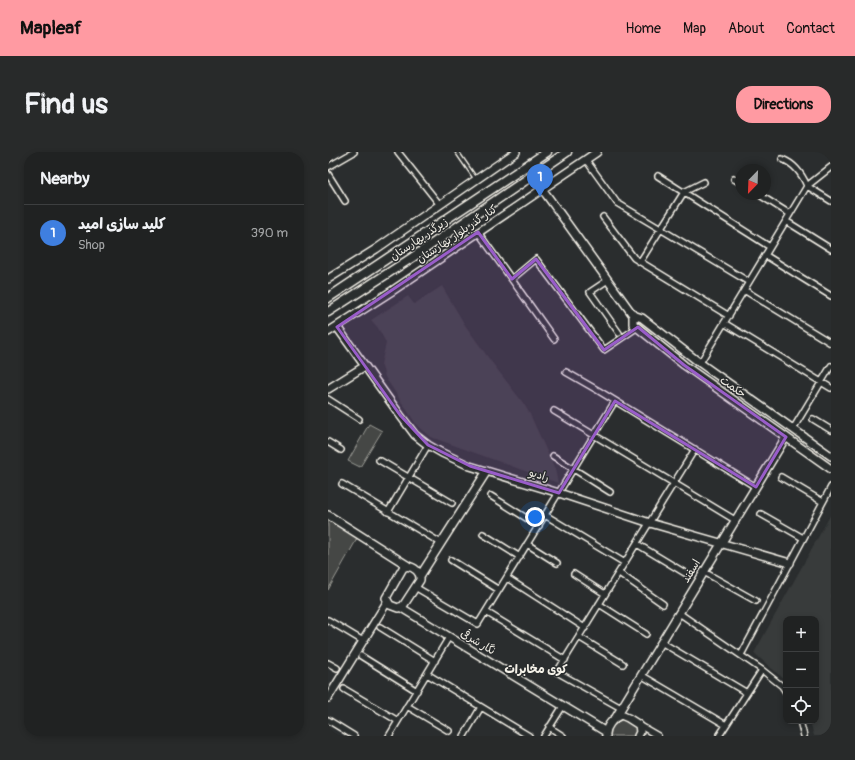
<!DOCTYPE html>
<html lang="en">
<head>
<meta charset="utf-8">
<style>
	:root { --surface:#202222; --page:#282a2a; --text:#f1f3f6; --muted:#a2a4a5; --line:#3d3f40; --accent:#ff9aa2 }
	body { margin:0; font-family:Pangolin,"Playpen Sans Arabic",sans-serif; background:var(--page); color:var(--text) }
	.controls { position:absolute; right:12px; bottom:12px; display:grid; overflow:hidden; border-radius:8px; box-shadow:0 2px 6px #0003 }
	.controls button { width:36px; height:36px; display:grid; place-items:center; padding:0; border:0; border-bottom:1px solid var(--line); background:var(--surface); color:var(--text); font:20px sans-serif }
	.compass { position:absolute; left:407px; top:12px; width:36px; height:36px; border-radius:50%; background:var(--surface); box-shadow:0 2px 6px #0003; rotate:203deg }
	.you { position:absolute; left:207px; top:365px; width:14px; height:14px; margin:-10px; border:3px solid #fff; border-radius:50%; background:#1a73e8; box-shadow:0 0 0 6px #1a73e833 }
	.badge { display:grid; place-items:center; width:26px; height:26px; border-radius:50%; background:var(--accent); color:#fff; font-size:13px; font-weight:700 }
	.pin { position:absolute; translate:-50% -33px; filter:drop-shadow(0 1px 2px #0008) }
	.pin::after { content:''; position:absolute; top:21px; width:14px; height:12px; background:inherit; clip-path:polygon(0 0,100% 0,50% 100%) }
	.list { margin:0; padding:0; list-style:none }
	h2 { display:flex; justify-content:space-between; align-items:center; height:52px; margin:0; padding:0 16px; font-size:17px }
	h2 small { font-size:13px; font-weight:400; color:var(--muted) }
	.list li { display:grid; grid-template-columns:26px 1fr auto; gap:12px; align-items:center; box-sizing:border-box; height:56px; padding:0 16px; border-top:1px solid var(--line) }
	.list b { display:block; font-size:15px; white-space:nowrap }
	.list p { margin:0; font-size:13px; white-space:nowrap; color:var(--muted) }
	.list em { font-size:13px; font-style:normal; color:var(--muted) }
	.icon { flex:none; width:22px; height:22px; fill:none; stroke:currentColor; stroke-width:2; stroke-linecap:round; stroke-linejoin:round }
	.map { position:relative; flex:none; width:503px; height:584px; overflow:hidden; border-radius:16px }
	header { display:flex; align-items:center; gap:24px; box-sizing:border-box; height:56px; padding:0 20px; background:var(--accent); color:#111 }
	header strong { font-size:19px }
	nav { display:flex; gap:22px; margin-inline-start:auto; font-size:14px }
	.intro { display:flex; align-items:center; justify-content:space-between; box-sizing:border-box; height:96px; padding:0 24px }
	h1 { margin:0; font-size:28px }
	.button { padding:10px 18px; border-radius:16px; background:var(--accent); color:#111; font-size:14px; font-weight:700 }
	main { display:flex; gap:24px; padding:0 24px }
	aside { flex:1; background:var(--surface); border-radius:16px; box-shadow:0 2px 6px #0003 }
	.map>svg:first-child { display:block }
	.built { fill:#373a3a }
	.green { fill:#444645; stroke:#9c9c96 }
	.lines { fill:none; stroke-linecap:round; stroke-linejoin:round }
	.lane-casing { stroke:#f4f1e8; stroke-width:5.5 }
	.street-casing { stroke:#f4f1e8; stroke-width:8 }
	.secondary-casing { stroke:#f4f1e8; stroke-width:10 }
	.primary-casing { stroke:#f4f1e8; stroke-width:11 }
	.lane { stroke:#2a2d2e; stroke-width:2.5 }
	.street { stroke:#2a2d2e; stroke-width:5 }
	.secondary { stroke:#2a2d2e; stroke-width:7 }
	.primary { stroke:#2a2d2e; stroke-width:8 }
	.marked { fill:#995dc9; fill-opacity:0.2; stroke:#995dc9; stroke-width:3; stroke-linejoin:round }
	.labels { text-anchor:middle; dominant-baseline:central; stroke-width:3; stroke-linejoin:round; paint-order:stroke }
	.street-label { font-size:11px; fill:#f4f1e8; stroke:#2a2d2e }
	.neighbourhood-label { font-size:12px; font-weight:bold; fill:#f4f1e8; stroke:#2a2d2e }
</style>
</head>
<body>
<header>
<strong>Mapleaf</strong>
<nav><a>Home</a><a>Map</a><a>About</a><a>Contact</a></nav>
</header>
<div class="intro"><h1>Find us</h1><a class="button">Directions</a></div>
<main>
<aside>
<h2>Nearby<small></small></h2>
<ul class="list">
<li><span class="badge" style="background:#3f7fe0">1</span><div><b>کلید سازی امید</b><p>Shop</p></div><em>390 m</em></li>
</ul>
</aside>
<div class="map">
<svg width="503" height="584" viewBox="0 0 503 584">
	<rect width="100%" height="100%" fill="#2a2d2e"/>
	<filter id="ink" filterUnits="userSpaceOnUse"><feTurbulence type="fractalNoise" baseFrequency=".025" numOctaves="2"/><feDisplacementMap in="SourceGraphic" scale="8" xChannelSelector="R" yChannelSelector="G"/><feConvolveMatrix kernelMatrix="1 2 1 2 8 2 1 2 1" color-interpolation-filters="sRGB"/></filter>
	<g filter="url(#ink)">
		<path class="built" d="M114 134 137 173 162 208 196 252 202 262 227 317 230 331 103 285 88 272 57 225 53 212 58 191 50 176 43 168 80 144 86 152Z
			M503 362V584H486L482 569H488V467H458V529L426 501Z"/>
		<path class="green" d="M41 272 54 279 32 315 20 309Z
			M0 368 30 385 0 438Z
			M292 566 307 575 309 581 307 584H280V582L287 568Z"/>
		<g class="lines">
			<defs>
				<path id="lane" d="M129 0 147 26"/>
				<path id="street" d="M70 0 112 53
					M454 7C467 12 474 22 479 34
					M258 8 289 51 421 130
					M0 15 26 0
					M0 22 17 49
					M330 24 442 95
					M406 27 413 31
					M479 34 503 49
					M430 42 462 62
					M275 65 306 106 401 164
					M458 69 503 97
					M150 80 226 187
					M437 103 503 144
					M312 110 356 40 376 30
					M184 127 208 107 276 198 310 175
					M280 128 262 140 291 181
					M416 138 503 191
					M396 171 503 236
					M372 211 479 34 503 15
					M238 220 271 239 428 335
					M0 247 31 267
					M226 259 407 368
					M485 267 503 278
					M465 277 503 214
					M0 290 13 298
					M225 304 282 340
					M51 308 124 351
					M453 325 495 350
					M14 332 113 391
					M163 344 211 374
					M60 360 100 293
					M433 362 475 386
					M217 363 297 411
					M155 382 192 405
					M199 392 229 411
					M309 392 357 421
					M123 408 171 438
					M376 420 428 449
					M291 421 335 452
					M246 422 277 442
					M179 426 257 476
					M87 435 150 472 287 249
					M271 452 318 482
					M158 460 237 508
					M351 461 434 518 454 534 458 540
					M0 468 35 489
					M52 475 107 509
					M251 485 295 512
					M333 490 419 541
					M413 503 503 335
					M33 504 89 539
					M0 511 9 516
					M99 522 201 584
					M313 523 398 573
					M16 537 70 569
					M79 554 121 579
					M293 556 229 520 367 297
					M0 568 26 584
					M472 569 476 584
					M311 573 330 584
					M221 575 235 584
					M61 584 121 485
					M136 584 153 555
					M216 584 235 554
					M391 584 434 518"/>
				<path id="secondary" d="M215 38 305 163 314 166 372 211 503 304
					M0 127 48 97 188 0
					M305 163V172L356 213 503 317
					M9 175 72 263 87 283 100 293 114 301 142 314 231 341 322 371 462 411
					M0 180 64 139 269 0
					M0 237 37 214
					M0 363 82 415
					M79 414C86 415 93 420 92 428L75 454 70 456 62 453 58 446 75 416Z
					M92 424 159 319
					M72 455 278 580
					M0 546 59 450
					M288 565 458 285
					M278 584C277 575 285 566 293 563L300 566 311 573 312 580 310 584"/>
				<path id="primary" d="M0 146 219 0
					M0 160 85 105 239 0"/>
			</defs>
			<use href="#lane" class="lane-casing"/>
			<use href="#street" class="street-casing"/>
			<use href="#secondary" class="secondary-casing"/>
			<use href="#primary" class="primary-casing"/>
			<use href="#lane" class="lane"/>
			<use href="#street" class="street"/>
			<use href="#secondary" class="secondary"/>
			<use href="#primary" class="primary"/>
		</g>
	</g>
	<path class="marked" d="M150 80 184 127 208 107 276 198 310 175 356 213 458 285 428 335 287 249 231 341 142 314 100 293 72 263 9 175Z"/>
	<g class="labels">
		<g class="street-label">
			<text transform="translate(129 82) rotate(-34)">کنار گذر بلوار بهارستان</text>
			<text transform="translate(91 87) rotate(-34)">زیرگذر بهارستان</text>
			<text transform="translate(405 235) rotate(35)">حکمت</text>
			<text transform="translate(211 323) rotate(17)">رادیو</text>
			<text transform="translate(363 419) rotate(-59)">اسفند</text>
			<text transform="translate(150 490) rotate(31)">نگار شرقی</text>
		</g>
		<g class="neighbourhood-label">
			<text x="208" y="517">کوی مخابرات</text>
		</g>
	</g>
</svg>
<div class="controls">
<button>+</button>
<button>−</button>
<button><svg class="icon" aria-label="locate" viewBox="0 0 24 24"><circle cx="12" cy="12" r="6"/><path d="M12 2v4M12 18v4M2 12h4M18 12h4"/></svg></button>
</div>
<svg class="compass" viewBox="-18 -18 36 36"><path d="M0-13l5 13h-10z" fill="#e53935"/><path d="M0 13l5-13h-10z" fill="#a2a4a5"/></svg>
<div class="you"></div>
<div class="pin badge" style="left:212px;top:45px;background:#3f7fe0">1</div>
</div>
</main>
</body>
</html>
